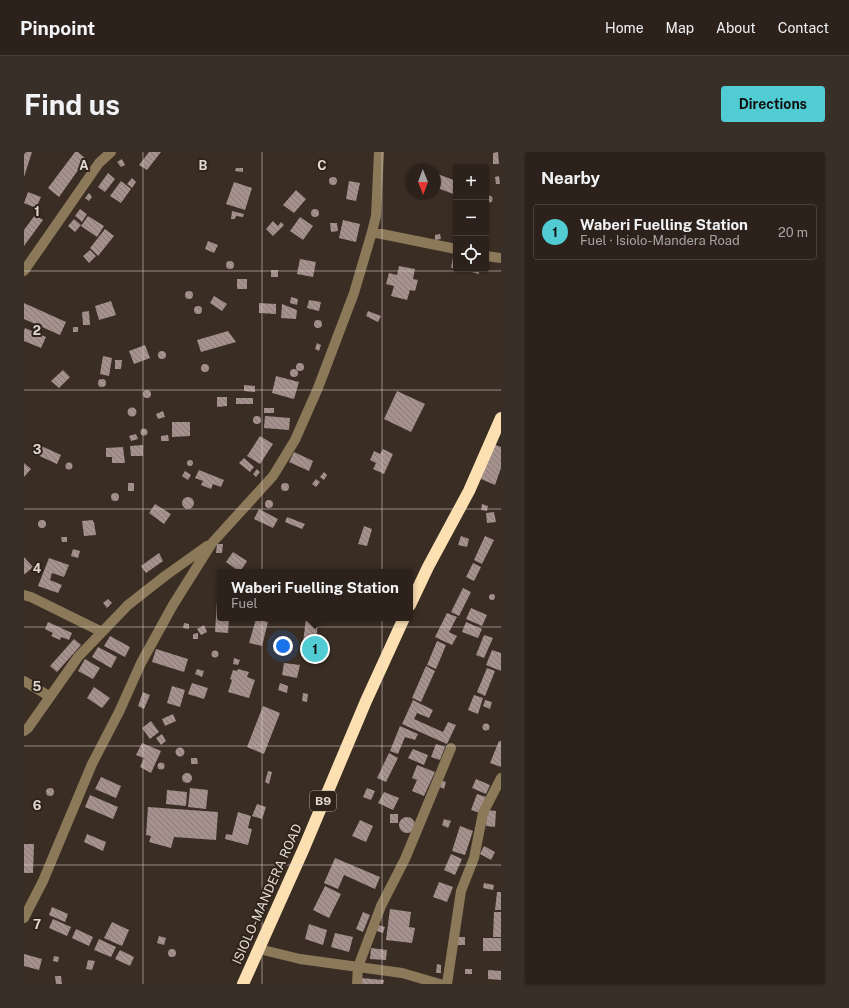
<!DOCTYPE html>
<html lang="en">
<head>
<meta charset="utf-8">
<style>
	:root { --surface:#2c221b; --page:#382f28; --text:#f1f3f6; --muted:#a6a4a3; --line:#483f3a; --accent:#51ccd2 }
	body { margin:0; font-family:"Public Sans",sans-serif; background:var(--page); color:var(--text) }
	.controls { position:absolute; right:12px; top:12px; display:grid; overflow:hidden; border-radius:4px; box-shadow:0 1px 3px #0004 }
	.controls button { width:36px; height:36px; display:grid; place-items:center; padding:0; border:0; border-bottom:1px solid var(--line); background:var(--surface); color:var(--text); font:20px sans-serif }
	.compass { position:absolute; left:381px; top:12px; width:36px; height:36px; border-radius:50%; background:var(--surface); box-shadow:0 1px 3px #0004; rotate:179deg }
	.you { position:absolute; left:259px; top:494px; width:14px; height:14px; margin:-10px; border:3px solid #fff; border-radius:50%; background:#1a73e8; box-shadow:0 0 0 6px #1a73e833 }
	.badge { display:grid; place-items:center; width:26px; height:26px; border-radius:50%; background:var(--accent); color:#111; font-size:13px; font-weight:700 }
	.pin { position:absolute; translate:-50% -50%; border:2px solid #fff; box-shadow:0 1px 4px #0006 }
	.popup { position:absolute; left:193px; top:417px; width:196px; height:52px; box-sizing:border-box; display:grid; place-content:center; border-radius:4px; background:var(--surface); filter:drop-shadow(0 1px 3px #0005); font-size:13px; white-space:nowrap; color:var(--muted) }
	.popup b { font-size:15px; color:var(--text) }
	.popup::after { content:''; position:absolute; left:50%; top:100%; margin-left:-8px; border:8px solid transparent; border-top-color:var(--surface) }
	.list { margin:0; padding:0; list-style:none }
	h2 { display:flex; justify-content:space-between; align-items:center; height:52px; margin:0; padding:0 16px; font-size:17px }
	h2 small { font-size:13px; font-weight:400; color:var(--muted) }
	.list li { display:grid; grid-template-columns:26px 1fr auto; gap:12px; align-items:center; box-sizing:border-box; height:56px; margin:0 8px 8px; padding:0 8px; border:1px solid var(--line); border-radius:4px }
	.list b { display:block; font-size:15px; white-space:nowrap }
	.list p { margin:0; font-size:13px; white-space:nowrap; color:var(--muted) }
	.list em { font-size:13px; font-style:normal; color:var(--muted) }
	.icon { flex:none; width:22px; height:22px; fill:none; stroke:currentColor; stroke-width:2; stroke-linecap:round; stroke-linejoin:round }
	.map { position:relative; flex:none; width:477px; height:832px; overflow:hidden; border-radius:4px }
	header { display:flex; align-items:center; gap:24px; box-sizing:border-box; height:56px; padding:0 20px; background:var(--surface); border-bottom:1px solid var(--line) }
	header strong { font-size:19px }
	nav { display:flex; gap:22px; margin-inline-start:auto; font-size:14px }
	.intro { display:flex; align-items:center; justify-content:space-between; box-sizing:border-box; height:96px; padding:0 24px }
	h1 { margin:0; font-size:28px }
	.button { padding:10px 18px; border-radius:4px; background:var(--accent); color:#111; font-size:14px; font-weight:700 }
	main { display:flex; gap:24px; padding:0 24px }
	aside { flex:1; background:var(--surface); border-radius:4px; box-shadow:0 1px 3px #0004 }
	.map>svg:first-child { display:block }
	.building { fill:url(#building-back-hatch) }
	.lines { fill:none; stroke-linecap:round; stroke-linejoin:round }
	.minor { stroke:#8c7959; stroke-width:10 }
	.highway { stroke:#fce0b1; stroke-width:12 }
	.grid { fill:none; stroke:#e1d9d3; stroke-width:1; stroke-opacity:0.55 }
	.labels { text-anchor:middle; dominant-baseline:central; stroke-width:4; stroke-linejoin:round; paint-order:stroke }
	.shield { fill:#30241a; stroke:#aca39c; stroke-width:1 }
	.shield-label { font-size:12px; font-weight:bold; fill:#e1d9d3 }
	.street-label { font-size:13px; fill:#e1d9d3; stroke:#30241a }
	.grid-label { font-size:13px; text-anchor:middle; font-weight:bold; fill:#e1d9d3; stroke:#30241a; stroke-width:4; stroke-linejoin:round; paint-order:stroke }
</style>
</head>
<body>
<header>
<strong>Pinpoint</strong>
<nav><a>Home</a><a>Map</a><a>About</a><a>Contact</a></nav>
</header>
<div class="intro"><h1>Find us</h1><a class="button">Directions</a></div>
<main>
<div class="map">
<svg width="477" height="832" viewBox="0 0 477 832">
	<defs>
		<pattern id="building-back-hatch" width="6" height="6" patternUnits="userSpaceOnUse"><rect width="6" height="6" fill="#a5918d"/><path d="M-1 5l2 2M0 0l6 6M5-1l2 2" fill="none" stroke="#887976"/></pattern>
	</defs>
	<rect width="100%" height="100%" fill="#3a2e24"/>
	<path class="building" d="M0 0H8L0 25Z
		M51 0H54L62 7 35 45 24 36Z
		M125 0H137L123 18 115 13Z
		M474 0 475 12H469V1Z
		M98 7 101 13 97 15 93 10Z
		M212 16H219V20L211 19Z
		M84 21 91 27 81 40 74 35Z
		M411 21 432 29V43L411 35Z
		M475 24 476 32H472L471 25Z
		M305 29a4 4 0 1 1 8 0a4 4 0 1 1-8 0Z
		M108 26 112 30 108 36 103 32Z
		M97 29 107 37 97 51 86 44Z
		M325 29 336 31 332 49 322 47Z
		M210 30 228 36 221 58 202 52Z
		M272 38 282 47 270 61 259 53Z
		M4 40 17 45 12 56 0 51Z
		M65 41 68 45 65 49 61 46Z
		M461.5 47a3.5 3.5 0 1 1 7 0a3.5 3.5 0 1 1-7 0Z
		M56 57 63 62 58 70 51 64Z
		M287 61a4 4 0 1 1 8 0a4 4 0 1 1-8 0Z
		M208 59 220 62 219 65 212 64 211 67H207Z
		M11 63 19 68 0 94V78Z
		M64 64 80 74 73 85 57 74Z
		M276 65 289 74 279 88 266 79Z
		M50 67 57 73 51 80 44 74Z
		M319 68 336 72 332 90 315 86Z
		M249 69 254 74 257 70 260 73 249 84 242 77Z
		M306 71H313L314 79 307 80Z
		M81 77 90 84 74 104 66 96Z
		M416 82 417 87 411 88V83Z
		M184 89 194 93 190 101 181 97Z
		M66 98 72 104 65 111 59 104Z
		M429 105H432V117L427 116Z
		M276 107 292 110 289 125 273 122Z
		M202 113a4 4 0 1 1 8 0a4 4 0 1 1-8 0Z
		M375 114 391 117 389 127 394 128 391 139 386 138 383 148 367 144 370 134 362 132 365 121 373 123Z
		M436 117H455V122Z
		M247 118H254V125H247Z
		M213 127H223V137H213Z
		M161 143a4 4 0 1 1 8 0a4 4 0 1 1-8 0Z
		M190 144 203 152 198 159 186 151Z
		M267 145 274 147 273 153 266 151Z
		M285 148 297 150 295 159 283 156Z
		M87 149 92 163 75 168 71 154Z
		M0 151 42 170 36 183 0 167Z
		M235 151 252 152V162L235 161Z
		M258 152 273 158 272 167 257 166Z
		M170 158a4 4 0 1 1 8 0a4 4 0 1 1-8 0Z
		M65 159 66 173H59L58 160Z
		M344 159 357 164 354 170 342 164Z
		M290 172a4 4 0 1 1 8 0a4 4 0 1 1-8 0Z
		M49 175H54V180H49Z
		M1 176 22 185 17 196 0 189V179Z
		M204 179 212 190 177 200 173 188Z
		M293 191 297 193 295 199 291 197Z
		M121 193 126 206 110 212 105 199Z
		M134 203a4 4 0 1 1 8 0a4 4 0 1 1-8 0Z
		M79 204 88 206 85 224 76 222Z
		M91 208H98L97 217H91Z
		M272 215a4 4 0 1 1 8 0a4 4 0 1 1-8 0Z
		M177 216a4 4 0 1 1 8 0a4 4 0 1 1-8 0Z
		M266 221a4 4 0 1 1 8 0a4 4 0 1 1-8 0Z
		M39 218 46 225 35 236 27 229Z
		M252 224 275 230 270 247 248 241Z
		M74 231a4 4 0 1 1 8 0a4 4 0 1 1-8 0Z
		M220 233 231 234V240L220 239Z
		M119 242a4 4 0 1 1 8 0a4 4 0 1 1-8 0Z
		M373 239 401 252 387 280 360 267Z
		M193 245H203V254L193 255Z
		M212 246H229V252H212Z
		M103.5 260a4.5 4.5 0 1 1 9 0a4.5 4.5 0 1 1-9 0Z
		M240 256H250V261H240Z
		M139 259 141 265 134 267 132 262Z
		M241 264 266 266 265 278 240 276Z
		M229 268a4 4 0 1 1 8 0a4 4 0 1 1-8 0Z
		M148 270H166V284L148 285Z
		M116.5 280a3.5 3.5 0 1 1 7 0a3.5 3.5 0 1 1-7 0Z
		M112 282 114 287 107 289 105 284Z
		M144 283 145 289H137V284Z
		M236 284 249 292 236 312 223 304Z
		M13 292 37 303 33 312 9 301Z
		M469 292 477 295V316L471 333 457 327Z
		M119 293V304H107L106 294Z
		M99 295 101 311H88V305H82V296Z
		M359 297 369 302 360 322 349 317 352 311 346 308 350 299 356 302Z
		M270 300 289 309 285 319 265 310Z
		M220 306 230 315 226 320 215 311Z
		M163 311a3 3 0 1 1 6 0a3 3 0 1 1-6 0Z
		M41.5 314a3.5 3.5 0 1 1 7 0a3.5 3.5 0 1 1-7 0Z
		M0 311 7 317 0 325Z
		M233 317 236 320 232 325 229 322Z
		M175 318 200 328 197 335 189 332 187 337 177 333 179 329 171 326Z
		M161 319 167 323 164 328 158 324Z
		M300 320 303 323 300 328 296 325Z
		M292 327 296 330 292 335 288 332Z
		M257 335a4 4 0 1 1 8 0a4 4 0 1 1-8 0Z
		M104 331H110V339H104Z
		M87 345a4 4 0 1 1 8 0a4 4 0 1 1-8 0Z
		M158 351a6 6 0 1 1 12 0a6 6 0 1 1-12 0Z
		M241 352a4 4 0 1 1 8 0a4 4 0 1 1-8 0Z
		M131 352 147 362 140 372 125 361Z
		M458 352 464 354 463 359 457 358Z
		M235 357 254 367 249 376 230 367Z
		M470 360 472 370 463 371 462 361Z
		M263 365 281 372 278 377 261 370Z
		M14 372a4 4 0 1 1 8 0a4 4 0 1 1-8 0Z
		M69 368V370H70L72 383 60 384 58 369Z
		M340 374 348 377 343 394 334 392Z
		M437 384 445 387 443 395 434 393Z
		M461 384 470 388 458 412 450 408Z
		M37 385H43V390H38Z
		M193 392H199L198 401H192Z
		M49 397 56 399 54 406 47 404Z
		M209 400 223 409 216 420 202 410Z
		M135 401 139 409 122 421 117 414Z
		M0 405 9 415 1 422H0Z
		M25 406 45 413 40 425 28 421 26 428 38 433 34 441 14 434Z
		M449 411 457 415 450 429 442 425Z
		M439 436 447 440 435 464 427 460Z
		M465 445a3 3 0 1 1 6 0a3 3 0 1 1-6 0Z
		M84 447 88 451 83 456 79 451Z
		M193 449H196V466H205L204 481 191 480Z
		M447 456 463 463 458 474 442 467Z
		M423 461 433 465 425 480 433 484 428 493 411 485Z
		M282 466 294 467 292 492 279 491Z
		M232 467 244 470 238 494 225 491Z
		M24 470 48 481 45 488 37 485 36 488 27 484 29 481 21 477Z
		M442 470 458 477 454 486 438 480Z
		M160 471 165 472V477L159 476Z
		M180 473 183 480 177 483 173 477Z
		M174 481V487H169V482Z
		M460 483 469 486 460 506 452 503Z
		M86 484 106 495 101 505 80 494Z
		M50 487 57 493 33 520 26 514Z
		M413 489 422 493 412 517 403 513Z
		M74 495 93 505 87 516 68 505Z
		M132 497 164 507 160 520 128 510Z
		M468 498 477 501V519L462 513Z
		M187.5 502a3.5 3.5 0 1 1 7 0a3.5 3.5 0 1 1-7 0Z
		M287 504 295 507 294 512 285 510Z
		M210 506 216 508 214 513 209 512Z
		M61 507 76 516 69 527 54 519Z
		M260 511 276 513 273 526 258 523Z
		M402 514 411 519 397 550 388 546Z
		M463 516 471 519 461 544 453 540Z
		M173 517 180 519 178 525 171 522Z
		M214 517 225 520 223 525 231 528 225 546 204 540 208 528 206 527 209 518 213 519Z
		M168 531 184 536 180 547 164 542Z
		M256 531 264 534 263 541 254 538Z
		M148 534 161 538 156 555 143 551Z
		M70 535 86 546 78 556 63 546Z
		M119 540 126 543 120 557 114 554Z
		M279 541 284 542 283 550 278 549Z
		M450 543 459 546 454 562 444 558Z
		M389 548 409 558 405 566 393 561 390 567 419 580 424 570 432 573 423 592 378 572Z
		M461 548 468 550 466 557 459 554Z
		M239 554 256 561 240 602 223 595Z
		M149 562 152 569 141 574 138 567Z
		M127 569 135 580 126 587 118 576Z
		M458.5 575a3.5 3.5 0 1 1 7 0a3.5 3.5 0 1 1-7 0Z
		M376 574 394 582 391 588 381 585 374 602 366 599Z
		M138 582 142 589 137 593 132 586Z
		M475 589H477V615L466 611Z
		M118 591 137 599 127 621 116 615 120 606 112 603Z
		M412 592 421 595 416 608 407 605Z
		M151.5 600a4.5 4.5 0 1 1 9 0a4.5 4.5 0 1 1-9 0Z
		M389 597 404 603 400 613 384 606Z
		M365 601 374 606 362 630 353 626Z
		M167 606H173L174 612H167Z
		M133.5 614a3.5 3.5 0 1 1 7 0a3.5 3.5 0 1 1-7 0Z
		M393 613 411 620 400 644 388 639 393 628 388 626Z
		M244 619 248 620 245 632 241 630Z
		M158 626a5 5 0 1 1 10 0a5 5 0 1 1-10 0Z
		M77 625 97 634 92 646 71 637Z
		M452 627 466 633 462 642 448 636Z
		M416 628 422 630 420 637 414 634Z
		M166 636 184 638 182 657 164 655Z
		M343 636 351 639 347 648 339 645Z
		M22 640a4 4 0 1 1 8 0a4 4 0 1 1-8 0Z
		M143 638 163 640 162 654 142 652Z
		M360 640 375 646 369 658 354 651Z
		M453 642 462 645 456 661 447 658Z
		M66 643 94 655 89 667 61 655Z
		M233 652 242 655 238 667 228 664Z
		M124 655 194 660 192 688 150 685 147 696 125 690 127 684 122 683Z
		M463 658 472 659 471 675 462 674Z
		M214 660 227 664 224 676 228 677 224 693 201 687 202 682 208 683Z
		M366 662H374V671H366Z
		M375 673a8 8 0 1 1 16 0a8 8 0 1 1-16 0Z
		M420 667 427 669 424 676 418 673Z
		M336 668 349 674 342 690 328 684Z
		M436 674 449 679 441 703 428 699Z
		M63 682 82 690 79 699 60 690Z
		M0 692H10L9 721H0Z
		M460 694 471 700 467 708 456 702Z
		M427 702 438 707 431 723 420 718Z
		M311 706 356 725 351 737 320 723 314 737 300 731Z
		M415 730 429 735 423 750 409 745Z
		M460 731 470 733 469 738 459 736Z
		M301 734 317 742 305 766 289 758Z
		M473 740H477V758H471Z
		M28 755 44 762 41 770 25 763Z
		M366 757 387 760 385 775 391 776 388 791 362 788Z
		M339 760 346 763 339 780 332 777Z
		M470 760H477V785H469Z
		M29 767 47 775 43 784 25 776Z
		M88 770 105 778 98 794 80 786Z
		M285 772 303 778 299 793 281 787Z
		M354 773 361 775 359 781 353 779Z
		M52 777 69 785 65 794 48 786Z
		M311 781 329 785 325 800 307 795Z
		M135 784 142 786 140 793 133 791Z
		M433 785H441V793H433Z
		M459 786H477V799H459Z
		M75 787 92 795 87 805 70 798Z
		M347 796 363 798 362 808 346 807Z
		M144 801a4 4 0 1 1 8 0a4 4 0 1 1-8 0Z
		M96 798 110 805 106 814 91 807Z
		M0 802 18 807 15 818 0 814Z
		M30 804 35 805 34 810 29 809Z
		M64 808 71 809 68 818 62 817Z
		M413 812 417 813V821H412Z
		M441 817H448V822H441Z
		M464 818 477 819V828L464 827Z
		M31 824H37L38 832H32Z
		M337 826 360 828 359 832H336Z"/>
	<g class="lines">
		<path class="minor" d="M348 80 432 97
			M462 104 477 106
			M0 119 75 11 87 0
			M0 443 7 445 78 480
			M0 529 25 544
			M0 579 4 576 54 505 104 453 141 424 183 394
			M0 766 19 729 68 612 95 560 117 511 149 453 188 391 249 324 271 288 294 236 330 141 348 80 352 64 355 0
			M235 797 276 807 378 821 416 832
			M333 832 334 815 357 754 381 707 427 596
			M423 832 437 739 450 706 459 661 477 626"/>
		<path class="highway" d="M386 453 404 415 445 339 477 266
			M219 832 280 696 342 549 380 466"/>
	</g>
	<path class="grid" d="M119 0V832M238 0V832M358 0V832M0 119H477M0 238H477M0 357H477M0 475H477M0 594H477M0 713H477"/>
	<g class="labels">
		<rect class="shield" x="286" y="639" width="26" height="20" rx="3"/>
		<g class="shield-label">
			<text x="299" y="649">B9</text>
		</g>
		<g class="street-label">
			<text transform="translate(243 742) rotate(-66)">ISIOLO-MANDERA ROAD</text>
		</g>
	</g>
	<g class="grid-label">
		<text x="60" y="18">A</text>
		<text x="179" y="18">B</text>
		<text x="298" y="18">C</text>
		<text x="13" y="64">1</text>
		<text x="13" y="183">2</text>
		<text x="13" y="302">3</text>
		<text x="13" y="421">4</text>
		<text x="13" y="539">5</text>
		<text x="13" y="658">6</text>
		<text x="13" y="777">7</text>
	</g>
</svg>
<div class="controls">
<button>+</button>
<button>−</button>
<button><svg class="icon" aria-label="locate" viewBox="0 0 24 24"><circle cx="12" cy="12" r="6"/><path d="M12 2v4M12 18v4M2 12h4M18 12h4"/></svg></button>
</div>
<svg class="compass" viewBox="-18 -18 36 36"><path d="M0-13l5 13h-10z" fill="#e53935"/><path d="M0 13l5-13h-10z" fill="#a6a4a3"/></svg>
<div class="you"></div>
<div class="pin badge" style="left:291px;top:497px">1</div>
<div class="popup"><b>Waberi Fuelling Station</b>Fuel</div>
</div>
<aside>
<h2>Nearby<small></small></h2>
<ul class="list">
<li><span class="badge">1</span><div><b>Waberi Fuelling Station</b><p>Fuel · Isiolo-Mandera Road</p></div><em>20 m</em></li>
</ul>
</aside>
</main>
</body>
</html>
